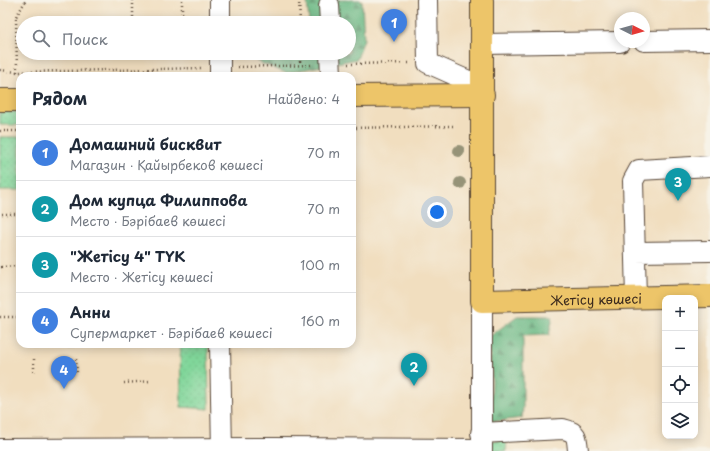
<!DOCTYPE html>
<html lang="ru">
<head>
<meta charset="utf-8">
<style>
	:root { --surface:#fff; --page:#f2f2f3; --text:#1f2937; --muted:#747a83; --line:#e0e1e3; --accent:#1a73e8 }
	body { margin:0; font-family:"Playpen Sans",sans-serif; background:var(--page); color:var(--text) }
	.controls { position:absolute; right:12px; bottom:12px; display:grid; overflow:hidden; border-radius:8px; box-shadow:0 2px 10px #0003 }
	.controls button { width:36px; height:36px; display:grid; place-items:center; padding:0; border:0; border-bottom:1px solid var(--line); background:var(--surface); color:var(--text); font:20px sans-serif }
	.compass { position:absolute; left:614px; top:12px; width:36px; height:36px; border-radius:50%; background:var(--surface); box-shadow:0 2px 10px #0003; rotate:95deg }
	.you { position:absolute; left:437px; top:212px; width:14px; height:14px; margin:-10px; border:3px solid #fff; border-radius:50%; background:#1a73e8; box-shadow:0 0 0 6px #1a73e833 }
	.badge { display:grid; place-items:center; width:26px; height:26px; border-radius:50%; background:var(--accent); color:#fff; font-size:13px; font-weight:700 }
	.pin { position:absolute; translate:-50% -33px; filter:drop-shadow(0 1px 2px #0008) }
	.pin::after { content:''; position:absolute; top:21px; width:14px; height:12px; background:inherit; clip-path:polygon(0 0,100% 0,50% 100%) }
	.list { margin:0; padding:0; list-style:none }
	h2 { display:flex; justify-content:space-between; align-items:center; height:52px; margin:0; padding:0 16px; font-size:17px }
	h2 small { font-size:13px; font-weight:400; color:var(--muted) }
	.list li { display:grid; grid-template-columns:26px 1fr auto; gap:12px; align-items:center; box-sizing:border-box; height:56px; padding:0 16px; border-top:1px solid var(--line) }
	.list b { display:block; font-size:15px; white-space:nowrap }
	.list p { margin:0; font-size:13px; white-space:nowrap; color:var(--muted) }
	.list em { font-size:13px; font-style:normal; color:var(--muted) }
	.icon { flex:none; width:22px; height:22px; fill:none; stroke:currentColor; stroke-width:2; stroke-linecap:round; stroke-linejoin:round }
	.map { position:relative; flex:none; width:710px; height:451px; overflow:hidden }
	.search { position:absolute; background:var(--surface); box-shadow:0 2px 10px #0003; left:16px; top:16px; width:340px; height:44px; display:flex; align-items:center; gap:10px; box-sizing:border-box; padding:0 14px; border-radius:22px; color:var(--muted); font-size:15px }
	.panel { position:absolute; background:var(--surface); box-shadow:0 2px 10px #0003; left:16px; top:72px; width:340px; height:276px; border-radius:12px }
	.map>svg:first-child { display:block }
	.grass { fill:url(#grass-dots); stroke:#5e805c }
	.forest { fill:url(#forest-firs); stroke:#527050 }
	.park { fill:url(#park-tufts); stroke:#5e805c }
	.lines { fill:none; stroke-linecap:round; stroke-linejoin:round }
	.minor-casing { stroke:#564536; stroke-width:22 }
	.major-casing { stroke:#564536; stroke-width:24 }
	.path { stroke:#564536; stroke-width:2.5; stroke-dasharray:1 3; stroke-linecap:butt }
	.minor { stroke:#fff; stroke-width:20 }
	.major { stroke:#edc569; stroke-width:22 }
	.tree { fill:#969378 }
	.labels { text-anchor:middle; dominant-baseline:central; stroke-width:3.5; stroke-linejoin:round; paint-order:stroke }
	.street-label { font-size:13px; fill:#3b2a1e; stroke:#f7f3e8 }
</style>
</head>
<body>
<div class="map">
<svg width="710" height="451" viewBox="0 0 710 451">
	<defs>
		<pattern id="grass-dots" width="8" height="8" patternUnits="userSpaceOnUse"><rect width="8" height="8" fill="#80d69a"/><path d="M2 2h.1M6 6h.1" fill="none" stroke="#70b884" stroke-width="1.8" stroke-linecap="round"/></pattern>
		<pattern id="forest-firs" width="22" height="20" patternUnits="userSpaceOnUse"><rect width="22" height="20" fill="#68b782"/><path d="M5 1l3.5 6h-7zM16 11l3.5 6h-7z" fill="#57956a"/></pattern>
		<pattern id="park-tufts" width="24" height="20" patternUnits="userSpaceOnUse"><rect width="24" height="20" fill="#80d69a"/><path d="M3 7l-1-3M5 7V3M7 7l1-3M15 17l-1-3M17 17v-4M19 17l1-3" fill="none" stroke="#70b884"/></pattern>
	</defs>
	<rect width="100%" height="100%" fill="#f7f3e8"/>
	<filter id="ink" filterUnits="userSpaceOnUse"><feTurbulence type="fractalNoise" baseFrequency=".025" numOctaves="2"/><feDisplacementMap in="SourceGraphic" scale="8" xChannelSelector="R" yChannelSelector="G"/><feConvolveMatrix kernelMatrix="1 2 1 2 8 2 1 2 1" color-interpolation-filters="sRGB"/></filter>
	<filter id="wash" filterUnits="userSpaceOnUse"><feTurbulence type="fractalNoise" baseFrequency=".012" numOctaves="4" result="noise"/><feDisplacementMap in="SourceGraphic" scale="16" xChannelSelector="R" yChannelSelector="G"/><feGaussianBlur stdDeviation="0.9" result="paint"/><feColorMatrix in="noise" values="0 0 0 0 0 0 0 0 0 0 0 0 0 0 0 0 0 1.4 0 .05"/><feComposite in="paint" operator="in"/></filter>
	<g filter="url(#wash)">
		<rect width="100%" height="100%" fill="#f1debf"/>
		<path class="grass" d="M0 112H20V125H0Z
			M0 137H20V190H0Z
			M180 344H208L209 409 181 407Z
			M507 440 506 451H489V441Z"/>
		<path class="forest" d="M307 0H360L362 2 364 39 357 59 286 73 256 61 306 56 307 53H349V23H309Z
			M517 316H553L549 335 523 336V407L522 418 498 421H489L492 382 489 337Z"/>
		<path class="park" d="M32 344H74V348L32 349Z"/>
	</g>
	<g filter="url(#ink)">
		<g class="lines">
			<defs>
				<path id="minor" d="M220 0V23
					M427 0 428 63 482 87
					M329 5 330 23
					M644 41 710 40
					M483 44 620 42
					M330 53 331 76
					M220 76V53
					M635 252 710 251
					M636 298 633 181 639 170 710 166
					M220 344 222 451
					M481 433 563 429C577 432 577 437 578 451
					M0 449 271 448 482 449
					M482 451V301"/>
				<g id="major">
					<path id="s1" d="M482 0V301L710 296"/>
					<path d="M352 96 483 95"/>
					<path d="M0 100H20"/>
				</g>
			</defs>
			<use href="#minor" class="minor-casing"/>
			<use href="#major" class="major-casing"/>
			<path class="path" d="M133 0V17
				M182 0V16
				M299 0 300 23
				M300 53V65
				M348 64 411 63
				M238 67 313 65
				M0 70 17 72 203 68
				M17 72 16 17 26 0
				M352 128 453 126
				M0 131H20
				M2 214H18
				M1 267 18 266
				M0 317H18
				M34 359V373
				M76 359 77 373
				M124 383 150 381"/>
			<use href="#minor" class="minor"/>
			<use href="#major" class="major"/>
		</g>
		<g class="tree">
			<circle cx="459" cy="151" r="6"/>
			<circle cx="460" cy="183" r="6"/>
		</g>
	</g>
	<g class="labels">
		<g class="street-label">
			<text stroke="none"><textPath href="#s1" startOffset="415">Жетісу көшесі</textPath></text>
		</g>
	</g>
</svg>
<div class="controls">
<button>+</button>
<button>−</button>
<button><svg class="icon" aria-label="locate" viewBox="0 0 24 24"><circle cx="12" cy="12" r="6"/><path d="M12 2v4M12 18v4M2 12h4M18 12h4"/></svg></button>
<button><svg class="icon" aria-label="layers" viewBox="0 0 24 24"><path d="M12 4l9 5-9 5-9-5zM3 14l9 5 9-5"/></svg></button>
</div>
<svg class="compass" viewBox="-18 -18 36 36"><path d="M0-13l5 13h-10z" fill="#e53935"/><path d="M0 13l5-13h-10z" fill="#747a83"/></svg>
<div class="you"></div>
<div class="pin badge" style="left:394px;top:42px;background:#3f7fe0">1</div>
<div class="pin badge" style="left:414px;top:386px;background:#0f9aa8">2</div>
<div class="pin badge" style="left:678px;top:201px;background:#0f9aa8">3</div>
<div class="pin badge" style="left:64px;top:389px;background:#3f7fe0">4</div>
<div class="search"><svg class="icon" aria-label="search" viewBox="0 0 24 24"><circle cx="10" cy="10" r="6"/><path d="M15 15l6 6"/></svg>Поиск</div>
<section class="panel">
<h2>Рядом<small>Найдено: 4</small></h2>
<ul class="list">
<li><span class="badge" style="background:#3f7fe0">1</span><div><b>Домашний бисквит</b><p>Магазин · Қайырбеков көшесі</p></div><em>70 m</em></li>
<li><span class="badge" style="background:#0f9aa8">2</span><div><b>Дом купца Филиппова</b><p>Место · Бәрібаев көшесі</p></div><em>70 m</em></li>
<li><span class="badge" style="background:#0f9aa8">3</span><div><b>&quot;Жетісу 4&quot; ТҮК</b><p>Место · Жетісу көшесі</p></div><em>100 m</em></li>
<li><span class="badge" style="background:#3f7fe0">4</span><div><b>Анни</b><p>Супермаркет · Бәрібаев көшесі</p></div><em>160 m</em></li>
</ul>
</section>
</div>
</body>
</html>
